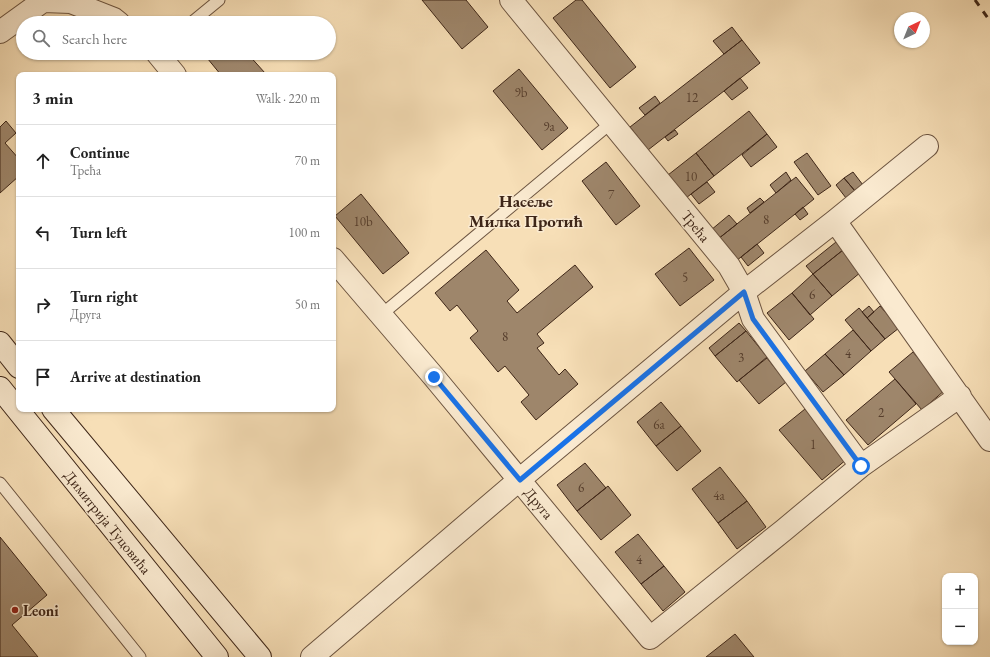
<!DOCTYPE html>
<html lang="en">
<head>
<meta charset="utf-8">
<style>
	:root { --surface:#fff; --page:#f6f6f6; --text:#222; --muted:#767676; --line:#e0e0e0 }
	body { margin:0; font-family:"EB Garamond",serif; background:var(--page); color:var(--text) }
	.controls { position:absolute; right:12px; bottom:12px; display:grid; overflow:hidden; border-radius:8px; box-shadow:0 1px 3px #0004 }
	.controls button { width:36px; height:36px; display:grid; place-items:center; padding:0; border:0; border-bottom:1px solid var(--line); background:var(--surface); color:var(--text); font:20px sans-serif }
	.compass { position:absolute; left:894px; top:12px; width:36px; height:36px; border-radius:50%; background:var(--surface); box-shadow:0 1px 3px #0004; rotate:43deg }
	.stop { position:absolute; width:12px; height:12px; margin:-9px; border:3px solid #1a73e8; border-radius:50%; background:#fff }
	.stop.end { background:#1a73e8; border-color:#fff; box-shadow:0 1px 4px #0008 }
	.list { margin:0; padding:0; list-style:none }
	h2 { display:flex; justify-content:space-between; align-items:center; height:52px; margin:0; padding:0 16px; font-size:17px }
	h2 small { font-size:13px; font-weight:400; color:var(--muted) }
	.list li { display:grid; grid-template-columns:26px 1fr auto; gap:12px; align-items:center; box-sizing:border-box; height:72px; padding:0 16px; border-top:1px solid var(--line) }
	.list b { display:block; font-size:15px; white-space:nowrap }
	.list p { margin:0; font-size:13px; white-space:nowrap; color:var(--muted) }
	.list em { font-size:13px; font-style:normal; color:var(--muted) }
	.icon { flex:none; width:22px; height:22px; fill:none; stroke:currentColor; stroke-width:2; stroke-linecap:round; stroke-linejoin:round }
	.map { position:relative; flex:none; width:990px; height:657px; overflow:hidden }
	.search { position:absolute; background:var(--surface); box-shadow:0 1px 3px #0004; left:16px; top:16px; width:320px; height:44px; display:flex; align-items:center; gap:10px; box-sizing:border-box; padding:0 14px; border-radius:22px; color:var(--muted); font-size:15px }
	.panel { position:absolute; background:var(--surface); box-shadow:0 1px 3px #0004; left:16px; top:72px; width:320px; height:340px; border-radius:8px }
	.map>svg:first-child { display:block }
	.building { fill:#9e866b; stroke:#3e2618 }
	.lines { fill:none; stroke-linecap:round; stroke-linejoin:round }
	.service-casing { stroke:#6c5440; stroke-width:13 }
	.minor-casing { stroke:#6c5440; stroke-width:24 }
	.secondary-casing { stroke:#3e2618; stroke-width:24 }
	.service { stroke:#faead0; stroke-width:11 }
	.minor { stroke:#faead0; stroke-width:22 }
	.secondary { stroke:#faead0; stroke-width:22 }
	.rail { stroke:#3e2618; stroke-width:3; stroke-dasharray:7 7; stroke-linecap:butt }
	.route { stroke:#1a73e8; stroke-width:5 }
	.poi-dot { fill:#8f2418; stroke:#faead0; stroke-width:1.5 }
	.labels { text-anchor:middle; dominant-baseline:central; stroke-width:3; stroke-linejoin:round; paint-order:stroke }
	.number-label { font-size:13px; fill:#563e2d }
	.street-label { font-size:15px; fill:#3e2618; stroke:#faead0 }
	.poi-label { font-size:15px; font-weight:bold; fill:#3e2618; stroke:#faead0; text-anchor:start }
	.quarter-label { font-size:17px; font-weight:bold; fill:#3e2618; stroke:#faead0 }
</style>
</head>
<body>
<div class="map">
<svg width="990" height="657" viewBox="0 0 990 657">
	<rect width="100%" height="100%" fill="#f7dfb7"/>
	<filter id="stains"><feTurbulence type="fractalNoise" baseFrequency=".005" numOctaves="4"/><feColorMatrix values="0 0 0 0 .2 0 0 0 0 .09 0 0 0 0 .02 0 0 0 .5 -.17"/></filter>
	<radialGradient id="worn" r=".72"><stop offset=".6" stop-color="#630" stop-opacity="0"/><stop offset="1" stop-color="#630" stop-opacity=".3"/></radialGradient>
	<path class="building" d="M422 0H466L488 27 462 49Z
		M576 0H582L636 67 610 88 553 18Z
		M215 16 221 23H207Z
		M732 27 742 40 724 54 713 41Z
		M742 40 760 63 648 150 630 127Z
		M203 53H247L265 73 263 75H221Z
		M519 69 568 128 542 150 493 91Z
		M740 78 748 88 732 100 724 91Z
		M655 96 660 103 645 115 639 108Z
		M749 111 767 134 714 176 696 153Z
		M6 121 16 133 5 143 19 159V176L0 193V127Z
		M675 130 678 134 668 141 665 137Z
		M767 134 777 147 751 167 742 155Z
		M696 153 714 176 686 198 668 175Z
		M807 153 831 186 818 195 794 162Z
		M606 162 640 206 616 225 582 181Z
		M786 172 791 180 776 193 770 185Z
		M853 172 863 185 855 191 844 178Z
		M796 177 814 199 736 261 718 239Z
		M844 178 855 191 846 198 836 185Z
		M707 182 715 192 699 204 691 194Z
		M361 194 409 253 383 274 335 216Z
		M760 198 764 202 750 213 747 208Z
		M803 207 808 214 800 220 795 214Z
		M729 215 737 224 718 239 711 230Z
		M836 242 843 250 813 274 806 266Z
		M757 244 764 253 748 266 741 257Z
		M689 248 714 280 680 306 655 274Z
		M486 250 519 290 507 301 517 313 575 265 593 287 537 334 544 343 537 348 559 375 565 369 578 384 536 420 521 402 529 395 505 366 498 372 470 338 478 331 457 305 450 311 435 293Z
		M843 250 861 272 832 296 813 274Z
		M813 274 832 296 810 315 792 293Z
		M792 293 814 319 789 340 767 313Z
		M869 306 874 312 867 318 862 312Z
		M880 306 899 328 885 339 867 318Z
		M859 308 885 339 871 351 845 320Z
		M739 323 746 331 715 356 709 348Z
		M853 330 871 351 844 375 825 354Z
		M746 331 767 357 737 382 715 356Z
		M913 352 945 390 922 410 889 372Z
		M825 354 844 375 823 392 805 371Z
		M767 358 786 382 759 404 739 380Z
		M895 379 916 404 868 445 846 420Z
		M661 402 681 426 656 446 637 422Z
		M805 409 847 459 822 480 779 430Z
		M681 426 701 451 677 471 656 446Z
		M585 463 606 488 577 511 557 485Z
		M720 467 747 501 718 523 692 489Z
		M608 486 631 515 601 540 577 511Z
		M747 501 766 527 737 549 718 523Z
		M638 534 664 566 641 584 615 552Z
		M0 537 47 595 12 625 38 657H0Z
		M664 566 685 592 663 611 641 584Z
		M735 634 754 657H706L725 642Z"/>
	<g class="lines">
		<defs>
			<path id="service" d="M191 23 219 0
				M381 315 611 123
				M0 483 140 657"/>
			<path id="minor" d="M511 0 729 266 744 292 753 319 861 466
				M0 32 43 1 71 2 114 19 119 23
				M157 53 175 75
				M835 221 990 440
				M333 259 434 377 650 638 784 530 861 466 960 396
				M312 657 519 480 744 292 835 221 927 146"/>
			<path id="secondary" d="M0 343 19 367
				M0 388 217 657
				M53 409 260 657"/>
		</defs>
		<use href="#service" class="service-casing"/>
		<use href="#minor" class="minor-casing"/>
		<use href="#secondary" class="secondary-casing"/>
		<use href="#service" class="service"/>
		<use href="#minor" class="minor"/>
		<use href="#secondary" class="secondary"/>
		<path class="rail" d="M975 0 990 21"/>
	</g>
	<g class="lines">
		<path class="route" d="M434 377 520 480 744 292 753 319 861 466"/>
	</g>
	<circle class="poi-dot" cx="15" cy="610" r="4"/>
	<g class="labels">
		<g class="number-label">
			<text x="521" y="92">9b</text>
			<text x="692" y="97">12</text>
			<text x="549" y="126">9a</text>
			<text x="691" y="176">10</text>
			<text x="611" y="194">7</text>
			<text x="766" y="219">8</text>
			<text x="363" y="221">10b</text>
			<text x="685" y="277">5</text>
			<text x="812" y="294">6</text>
			<text x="505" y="336">8</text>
			<text x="848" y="353">4</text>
			<text x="741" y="357">3</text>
			<text x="881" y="412">2</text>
			<text x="659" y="424">6a</text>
			<text x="813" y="444">1</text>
			<text x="581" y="487">6</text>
			<text x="719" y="495">4a</text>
			<text x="639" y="559">4</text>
		</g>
		<g class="street-label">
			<text transform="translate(696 226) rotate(51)">Трећа</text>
			<text transform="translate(539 503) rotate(50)">Друга</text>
			<text transform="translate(108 522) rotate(51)">Димитрија Туцовића</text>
		</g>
		<g class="poi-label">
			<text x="23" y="610">Leoni</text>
		</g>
		<g class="quarter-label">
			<text x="526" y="201">Насеље<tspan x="526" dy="20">Милка Протић</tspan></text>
		</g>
	</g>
	<rect width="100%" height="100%" filter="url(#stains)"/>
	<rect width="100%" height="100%" fill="url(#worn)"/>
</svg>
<div class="controls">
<button>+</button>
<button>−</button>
</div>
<svg class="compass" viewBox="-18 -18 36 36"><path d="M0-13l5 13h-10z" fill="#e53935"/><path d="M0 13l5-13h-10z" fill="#767676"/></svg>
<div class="stop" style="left:861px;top:466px"></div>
<div class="stop end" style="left:434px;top:377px"></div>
<div class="search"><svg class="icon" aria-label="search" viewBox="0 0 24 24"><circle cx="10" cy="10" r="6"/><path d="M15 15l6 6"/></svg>Search here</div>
<section class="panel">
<h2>3 min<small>Walk · 220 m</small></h2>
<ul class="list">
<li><svg class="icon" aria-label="ahead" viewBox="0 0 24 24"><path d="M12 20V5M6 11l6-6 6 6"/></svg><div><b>Continue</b><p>Трећа</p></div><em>70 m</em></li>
<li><svg class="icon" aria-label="left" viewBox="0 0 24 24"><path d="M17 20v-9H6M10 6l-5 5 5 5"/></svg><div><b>Turn left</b></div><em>100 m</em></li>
<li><svg class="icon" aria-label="right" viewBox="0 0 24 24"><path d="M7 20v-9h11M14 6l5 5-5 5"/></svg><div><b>Turn right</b><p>Друга</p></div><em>50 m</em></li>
<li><svg class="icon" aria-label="arrive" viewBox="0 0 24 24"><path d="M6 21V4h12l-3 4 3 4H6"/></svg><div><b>Arrive at destination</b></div></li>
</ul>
</section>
</div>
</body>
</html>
